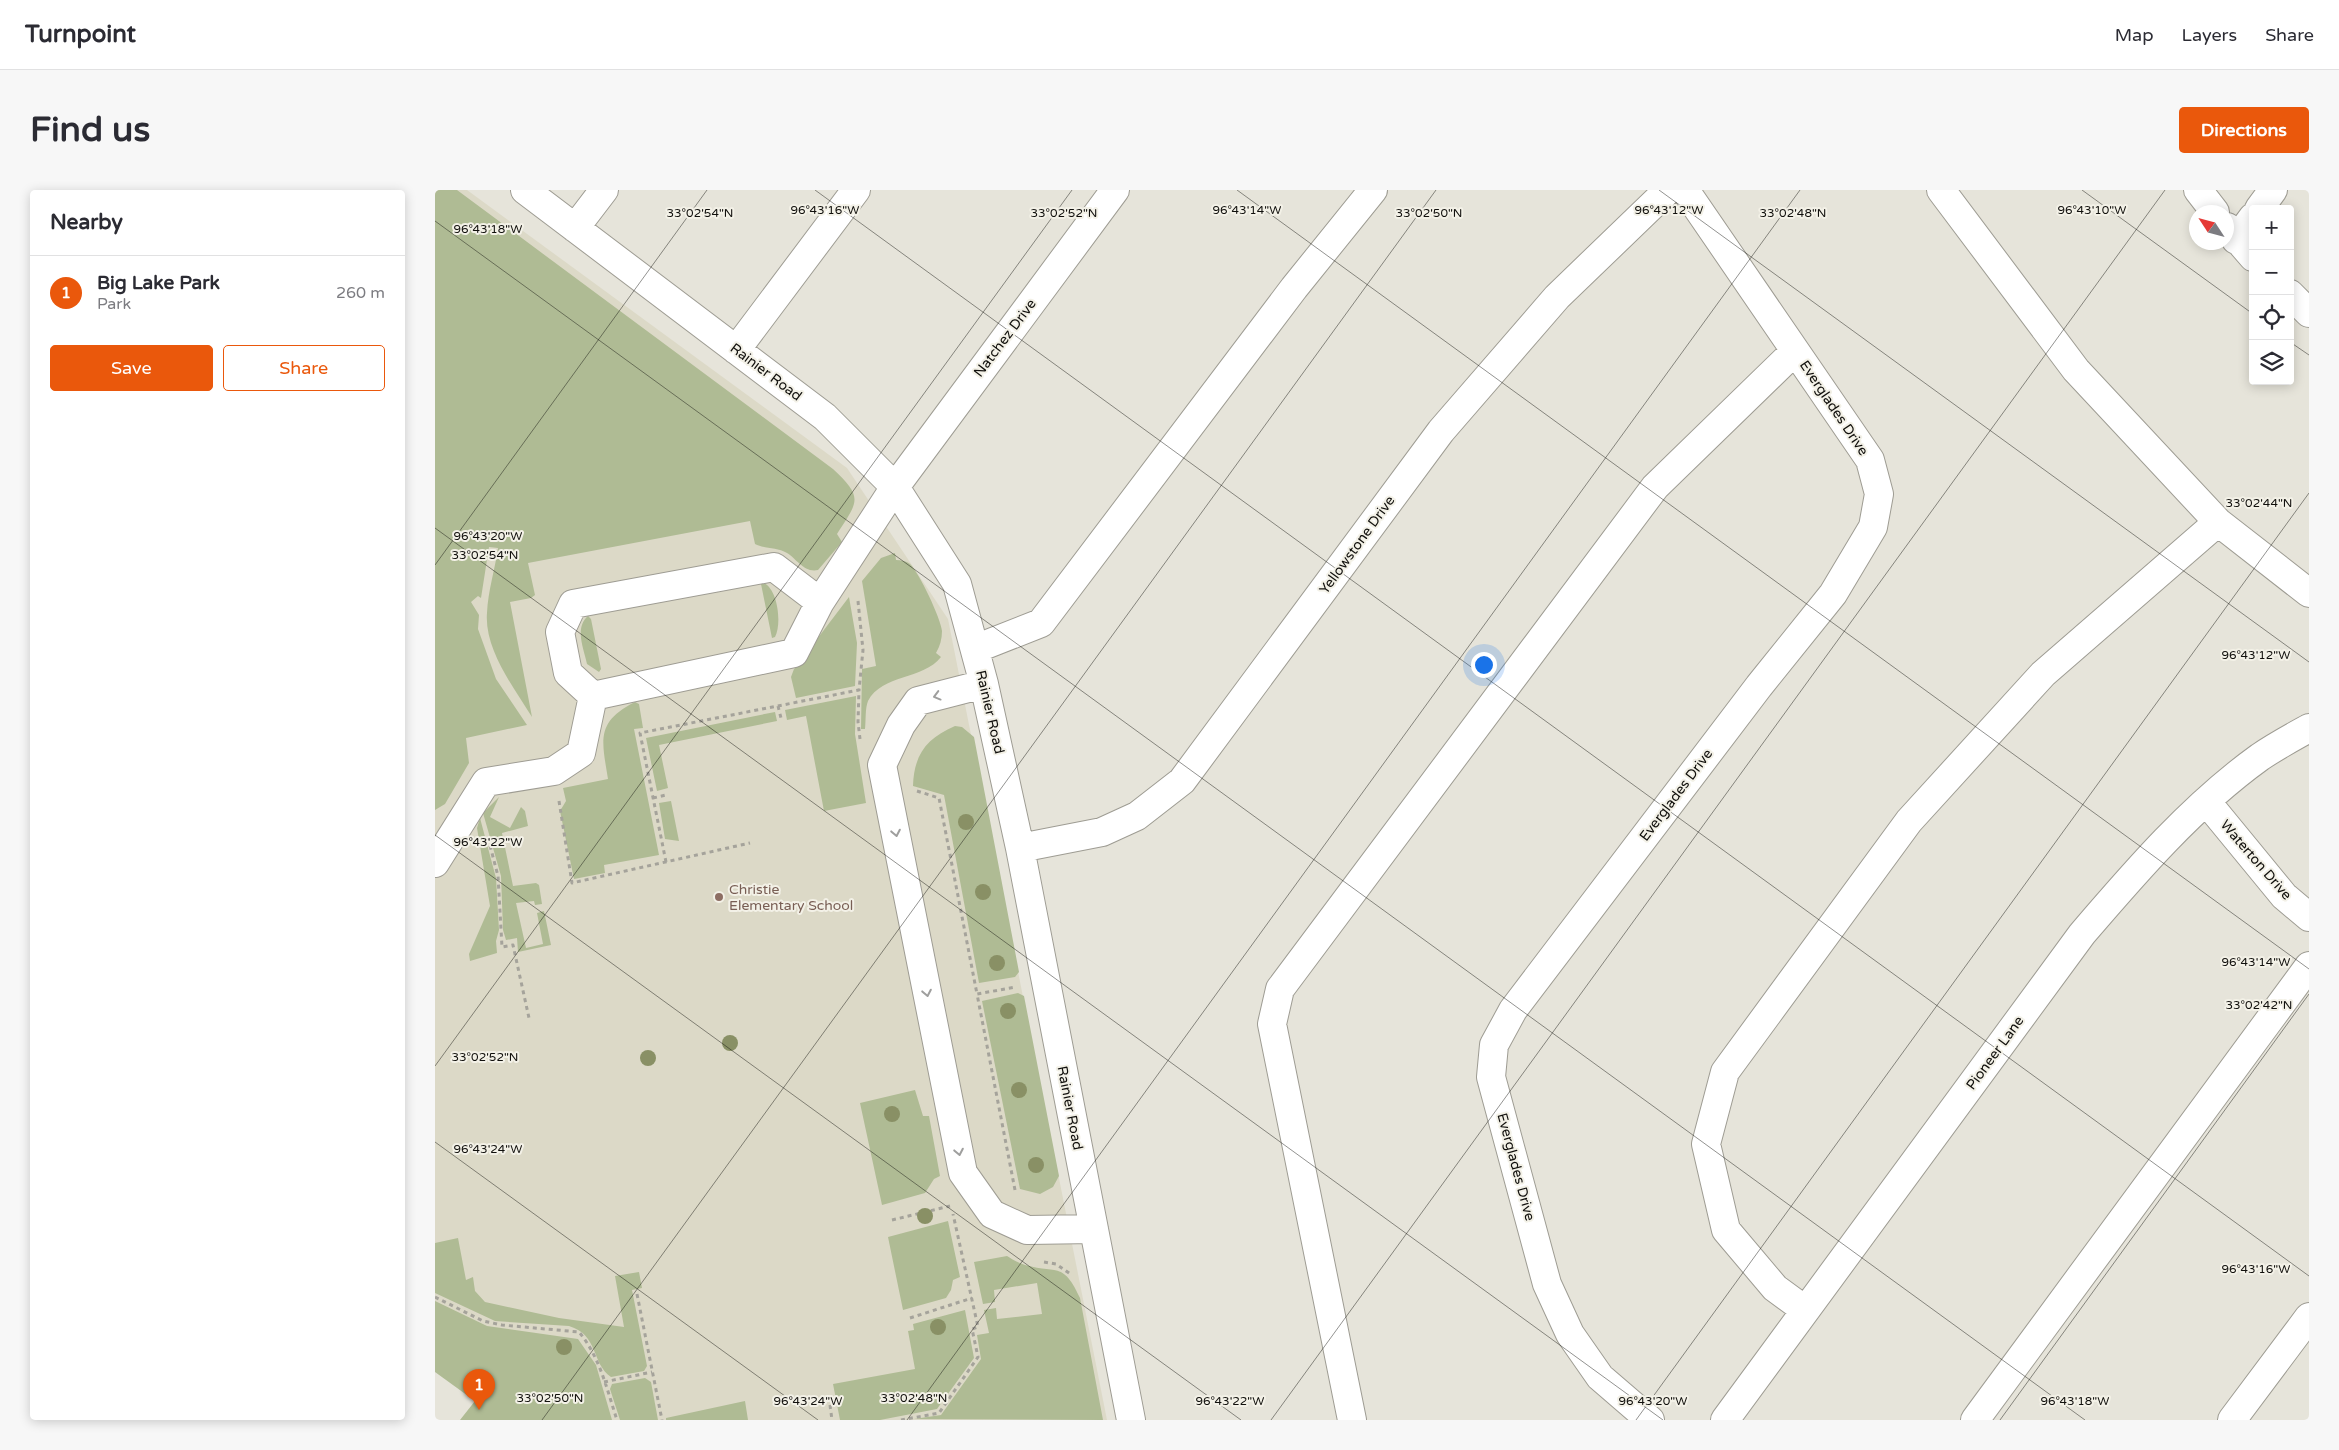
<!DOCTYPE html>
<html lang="en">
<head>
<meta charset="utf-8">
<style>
	:root { --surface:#fff; --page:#f7f7f7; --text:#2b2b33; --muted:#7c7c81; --line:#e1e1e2; --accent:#ea580c }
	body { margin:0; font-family:"Varela Round",sans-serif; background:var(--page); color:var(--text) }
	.controls { position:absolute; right:15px; top:15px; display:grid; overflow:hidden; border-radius:5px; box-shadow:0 2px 12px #0003 }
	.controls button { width:45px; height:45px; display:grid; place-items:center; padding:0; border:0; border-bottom:1px solid var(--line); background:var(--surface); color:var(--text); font:25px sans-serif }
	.compass { position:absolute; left:1754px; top:15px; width:45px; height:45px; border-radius:50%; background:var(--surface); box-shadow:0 2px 12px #0003; rotate:306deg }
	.you { position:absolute; left:1048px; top:474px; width:18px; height:18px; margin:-12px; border:4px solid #fff; border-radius:50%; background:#1a73e8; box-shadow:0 0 0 8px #1a73e833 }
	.badge { display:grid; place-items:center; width:32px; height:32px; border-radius:50%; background:var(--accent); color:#fff; font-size:16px; font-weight:700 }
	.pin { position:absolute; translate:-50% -41px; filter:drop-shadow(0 1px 2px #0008) }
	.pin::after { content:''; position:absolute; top:26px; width:18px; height:15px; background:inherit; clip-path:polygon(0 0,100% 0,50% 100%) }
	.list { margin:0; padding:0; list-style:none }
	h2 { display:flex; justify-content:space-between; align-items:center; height:65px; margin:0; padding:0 20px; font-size:21px }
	h2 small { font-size:16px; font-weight:400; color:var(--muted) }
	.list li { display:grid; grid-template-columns:32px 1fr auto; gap:15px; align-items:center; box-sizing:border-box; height:75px; padding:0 20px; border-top:1px solid var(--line) }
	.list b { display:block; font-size:19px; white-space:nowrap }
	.list p { margin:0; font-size:16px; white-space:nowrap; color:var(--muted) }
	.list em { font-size:16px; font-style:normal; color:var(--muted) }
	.actions { display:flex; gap:10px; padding:15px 20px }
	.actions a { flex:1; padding:11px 0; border:1px solid var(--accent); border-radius:5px; text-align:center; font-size:18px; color:var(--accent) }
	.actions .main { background:var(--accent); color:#fff }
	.icon { flex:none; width:28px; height:28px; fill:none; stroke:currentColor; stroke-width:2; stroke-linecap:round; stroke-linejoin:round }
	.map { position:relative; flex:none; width:1874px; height:1230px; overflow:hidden; border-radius:5px }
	header { display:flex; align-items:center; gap:30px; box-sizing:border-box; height:70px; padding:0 25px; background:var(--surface); border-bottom:1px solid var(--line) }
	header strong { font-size:24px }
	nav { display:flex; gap:28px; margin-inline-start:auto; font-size:18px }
	.intro { display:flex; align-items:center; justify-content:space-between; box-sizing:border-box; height:120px; padding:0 30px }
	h1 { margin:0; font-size:35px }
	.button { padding:12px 22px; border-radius:5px; background:var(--accent); color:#fff; font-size:18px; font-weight:700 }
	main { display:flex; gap:30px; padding:0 30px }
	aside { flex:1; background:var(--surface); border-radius:5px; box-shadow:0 2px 12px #0003 }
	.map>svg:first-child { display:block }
	.built { fill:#dcd9c7 }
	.green { fill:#afbb94 }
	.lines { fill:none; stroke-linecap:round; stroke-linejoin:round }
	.minor-casing { stroke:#9e9c93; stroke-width:30 }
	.path { stroke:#a5a39b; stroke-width:3; stroke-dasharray:4 4; stroke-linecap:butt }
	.minor { stroke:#fff; stroke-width:28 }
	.tree { fill:#899065 }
	.oneway { stroke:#9f9f9e }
	.ticks { fill:none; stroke:#100f0c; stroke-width:1; stroke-opacity:0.45 }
	.education-dot { fill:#8d6e63; stroke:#f3f1e7; stroke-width:2 }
	.labels { text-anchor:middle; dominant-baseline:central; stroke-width:4; stroke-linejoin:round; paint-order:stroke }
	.street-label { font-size:14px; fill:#100f0c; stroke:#f3f1e7 }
	.education-label { font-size:14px; fill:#785e54; stroke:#f3f1e7; text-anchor:start }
	.ticks-label { font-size:12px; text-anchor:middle; fill:#100f0c; stroke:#f3f1e7; stroke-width:4; stroke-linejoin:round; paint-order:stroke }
</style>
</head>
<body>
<header>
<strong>Turnpoint</strong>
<nav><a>Map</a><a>Layers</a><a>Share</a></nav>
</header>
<div class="intro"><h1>Find us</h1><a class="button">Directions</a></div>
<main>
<aside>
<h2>Nearby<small></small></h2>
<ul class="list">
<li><span class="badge">1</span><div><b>Big Lake Park</b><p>Park</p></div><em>260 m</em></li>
</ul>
<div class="actions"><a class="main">Save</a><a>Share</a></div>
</aside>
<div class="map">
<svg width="1874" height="1230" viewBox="0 0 1874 1230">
	<rect width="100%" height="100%" fill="#e6e4da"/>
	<path class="built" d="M0 0H32L412 278 513 429 672 1230H70L0 1180Z"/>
	<path class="green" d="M0 0H22L398 279C429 308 423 311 402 344L407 352 383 380C369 383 362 369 352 363 342 357 330 359 320 354L315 331 93 373 100 405 96 408 75 412 97 527C79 498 49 459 52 423 53 401 60 379 63 358L54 357 46 408 43 406 36 412 44 425 43 439 61 489 92 535 31 548 34 573 10 614 0 620Z
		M460 363 461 370C466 370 471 371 475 374 484 382 506 429 507 441 507 449 505 456 501 463L506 467C488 490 447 484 433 511 430 518 431 531 430 539H426L427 479 441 476 427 391 446 368Z
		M329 393C343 400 347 434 340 447L337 448 326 394Z
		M414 407 422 453 420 496 361 508 356 487 359 479 369 471 379 453Z
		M153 426 156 429 166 479 164 482 152 474C149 459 139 438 153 426Z
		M421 506 420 544 431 613 389 621 371 526 352 530 350 520Z
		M200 512 204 514 208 538 199 539 224 665 169 675 170 683 139 689 125 621 131 611 128 598 173 589C167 551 160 532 200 512Z
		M340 522 342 531 224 555 233 598 222 601 211 548Z
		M520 536 527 537 539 547 584 782 580 787 544 793 509 605 478 596C479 564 492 548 520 536Z
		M64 607 55 627 75 638 86 617 90 621 93 636 67 643 78 696 101 693 104 695 107 714 100 715 99 711 81 713 91 758 108 754 102 723 109 721 116 755 83 762 82 748 71 750 68 740 66 686 48 623Z
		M236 611 244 651 230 649 224 613Z
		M45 628 61 688 64 740 61 751 62 763 35 771 34 764 55 716 42 638Z
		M583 803 589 806 624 986 618 997 605 1004 585 999 547 811Z
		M480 900 488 926H494L505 986 499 989 490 1003 447 1015 425 913Z
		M513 1031 525 1087 518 1090 516 1100 511 1108 468 1120 453 1047Z
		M23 1048 31 1090 38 1087 40 1101 50 1112 124 1128 189 1137 180 1086 204 1082 207 1098 197 1100 212 1176 209 1181 176 1187C156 1173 164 1145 134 1136L60 1131 0 1103V1053Z
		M572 1066C577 1069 583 1073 590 1075 622 1084 628 1071 645 1108L668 1230 479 1229 506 1225 546 1169 542 1145 554 1143 549 1120 561 1118 562 1129 607 1124 602 1093 559 1100 560 1112 548 1114 539 1072Z
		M0 1111 52 1136 143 1149 161 1175 177 1230H25L40 1211 0 1182Z
		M530 1120 539 1168 502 1219 445 1230H405L398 1194 480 1179 473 1141 479 1140 478 1134Z
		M210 1188 216 1192 223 1230H185L175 1199 177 1194Z
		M310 1211 313 1230H231V1228Z"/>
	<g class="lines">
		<defs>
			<path id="minor" d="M90 0 390 227 460 297 522 394 549 494 585 658 696 1230
				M1506 0 1641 180 1783 332 1874 403
				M1763 0 1780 22
				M1824 19 1838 0
				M1792 37 1818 67
				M140 38 169 0
				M1801 50 1818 27
				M1855 104 1874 123
				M301 160 421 0
				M385 412 339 377 138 414 125 442 133 483 158 506 359 463 385 412 460 297 680 0
				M540 459 606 433 859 98 938 0
				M549 494 483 511 466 535 447 575 528 983 557 1024 592 1040 659 1039
				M1771 611 1849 706 1874 727
				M585 658 667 642 702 626 747 591 1006 241 1122 107 1233 0
				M0 673 51 592 119 581 146 563 158 506
				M1370 1120 1340 1098 1291 1040 1271 954 1290 882 1474 631 1608 484 1783 332
				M917 1230 837 834 845 799 1220 297 1360 161
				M1215 1230 1165 1187 1135 1144 1112 1094 1056 887 1059 855 1078 820 1324 496 1398 404 1438 337 1444 304 1435 270 1250 0
				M1290 1230 1647 744C1701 681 1757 616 1825 567 1841 556 1858 547 1874 538
				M1540 1230 1874 776
				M1797 1230 1874 1127"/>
		</defs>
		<use href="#minor" class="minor-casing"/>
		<path class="path" d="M423 411 428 460 424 500
			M343 516 346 528
			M482 601 504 608 542 804
			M218 608 231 605
			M124 611 137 693 315 653
			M53 648 63 686 67 757 78 755 94 828
			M231 672 205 543 424 500 423 532 425 549
			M580 1000 542 804 581 797
			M457 1030 515 1016
			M609 1072 621 1074 637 1085
			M202 1104 227 1230
			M0 1107 48 1131 67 1135 144 1142C165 1167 172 1200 182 1230
			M475 1128 537 1108
			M169 1192 217 1182
			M395 1215 397 1230
			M466 1230 504 1223 543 1167 537 1139 543 1137 518 1024"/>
		<use href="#minor" class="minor"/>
	</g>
	<g class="tree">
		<circle cx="531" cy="632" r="8"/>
		<circle cx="548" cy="702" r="8"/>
		<circle cx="562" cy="773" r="8"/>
		<circle cx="573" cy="821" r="8"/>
		<circle cx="295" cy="853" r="8"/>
		<circle cx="213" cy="868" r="8"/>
		<circle cx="584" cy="900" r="8"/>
		<circle cx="457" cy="924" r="8"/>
		<circle cx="601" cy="975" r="8"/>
		<circle cx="490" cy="1026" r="8"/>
		<circle cx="503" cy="1137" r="8"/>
		<circle cx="129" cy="1157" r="8"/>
	</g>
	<defs><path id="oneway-chevron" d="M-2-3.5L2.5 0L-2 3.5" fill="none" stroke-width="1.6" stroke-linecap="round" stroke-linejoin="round" transform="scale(1.25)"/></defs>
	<g class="oneway">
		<use href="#oneway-chevron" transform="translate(502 506) rotate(165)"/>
		<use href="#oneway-chevron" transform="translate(461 643) rotate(79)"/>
		<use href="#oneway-chevron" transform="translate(492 803) rotate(79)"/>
		<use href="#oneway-chevron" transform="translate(524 962) rotate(79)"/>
	</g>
	<path class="ticks" d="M380 0 1874 1086M802 0 1874 779M1224 0 1874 472M1647 0 1818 124M0 31 1650 1230M1855 152 1874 165M0 338 1228 1230M0 375 272 0M0 645 806 1230M0 876 637 0M0 952 383 1230M107 1230 1001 0M472 1230 1365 0M836 1230 1730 0M1201 1230 1874 303M1565 1230 1874 804"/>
	<circle class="education-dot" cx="284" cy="707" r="5"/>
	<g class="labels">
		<g class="street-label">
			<text transform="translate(570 148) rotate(-53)">Natchez Drive</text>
			<text transform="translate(331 182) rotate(37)">Rainier Road</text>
			<text transform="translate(1399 218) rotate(56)">Everglades Drive</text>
			<text transform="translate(922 355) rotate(-54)">Yellowstone Drive</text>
			<text transform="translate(555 522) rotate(77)">Rainier Road</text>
			<text transform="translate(1241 605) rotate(-53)">Everglades Drive</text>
			<text transform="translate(1821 670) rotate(49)">Waterton Drive</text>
			<text transform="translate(1560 863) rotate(-54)">Pioneer Lane</text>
			<text transform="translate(635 918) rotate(79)">Rainier Road</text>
			<text transform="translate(1081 977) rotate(75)">Everglades Drive</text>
		</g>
		<g class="education-label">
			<text x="294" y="699">Christie<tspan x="294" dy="16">Elementary School</tspan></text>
		</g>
	</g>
	<g class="ticks-label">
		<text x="390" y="24">96°43'16"W</text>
		<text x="1657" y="24">96°43'10"W</text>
		<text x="812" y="24">96°43'14"W</text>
		<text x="1234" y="24">96°43'12"W</text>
		<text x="265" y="27">33°02'54"N</text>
		<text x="629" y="27">33°02'52"N</text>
		<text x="994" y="27">33°02'50"N</text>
		<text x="1358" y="27">33°02'48"N</text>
		<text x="53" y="43">96°43'18"W</text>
		<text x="1824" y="317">33°02'44"N</text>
		<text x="53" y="350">96°43'20"W</text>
		<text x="50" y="369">33°02'54"N</text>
		<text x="1821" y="469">96°43'12"W</text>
		<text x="53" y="656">96°43'22"W</text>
		<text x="1821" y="776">96°43'14"W</text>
		<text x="1824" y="819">33°02'42"N</text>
		<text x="50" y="871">33°02'52"N</text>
		<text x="53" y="963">96°43'24"W</text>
		<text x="1821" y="1083">96°43'16"W</text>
		<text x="115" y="1212">33°02'50"N</text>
		<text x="479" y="1212">33°02'48"N</text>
		<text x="373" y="1215">96°43'24"W</text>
		<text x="795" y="1215">96°43'22"W</text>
		<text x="1218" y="1215">96°43'20"W</text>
		<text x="1640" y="1215">96°43'18"W</text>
	</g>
</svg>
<div class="controls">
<button>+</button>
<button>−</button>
<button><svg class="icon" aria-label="locate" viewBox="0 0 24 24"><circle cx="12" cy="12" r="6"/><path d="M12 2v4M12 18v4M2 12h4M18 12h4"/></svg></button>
<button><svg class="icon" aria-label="layers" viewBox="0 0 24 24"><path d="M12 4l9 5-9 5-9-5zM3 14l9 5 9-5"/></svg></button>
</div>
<svg class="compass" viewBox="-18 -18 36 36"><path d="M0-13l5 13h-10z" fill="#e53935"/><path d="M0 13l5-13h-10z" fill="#7c7c81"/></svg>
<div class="you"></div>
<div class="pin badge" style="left:44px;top:1220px">1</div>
</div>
</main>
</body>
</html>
